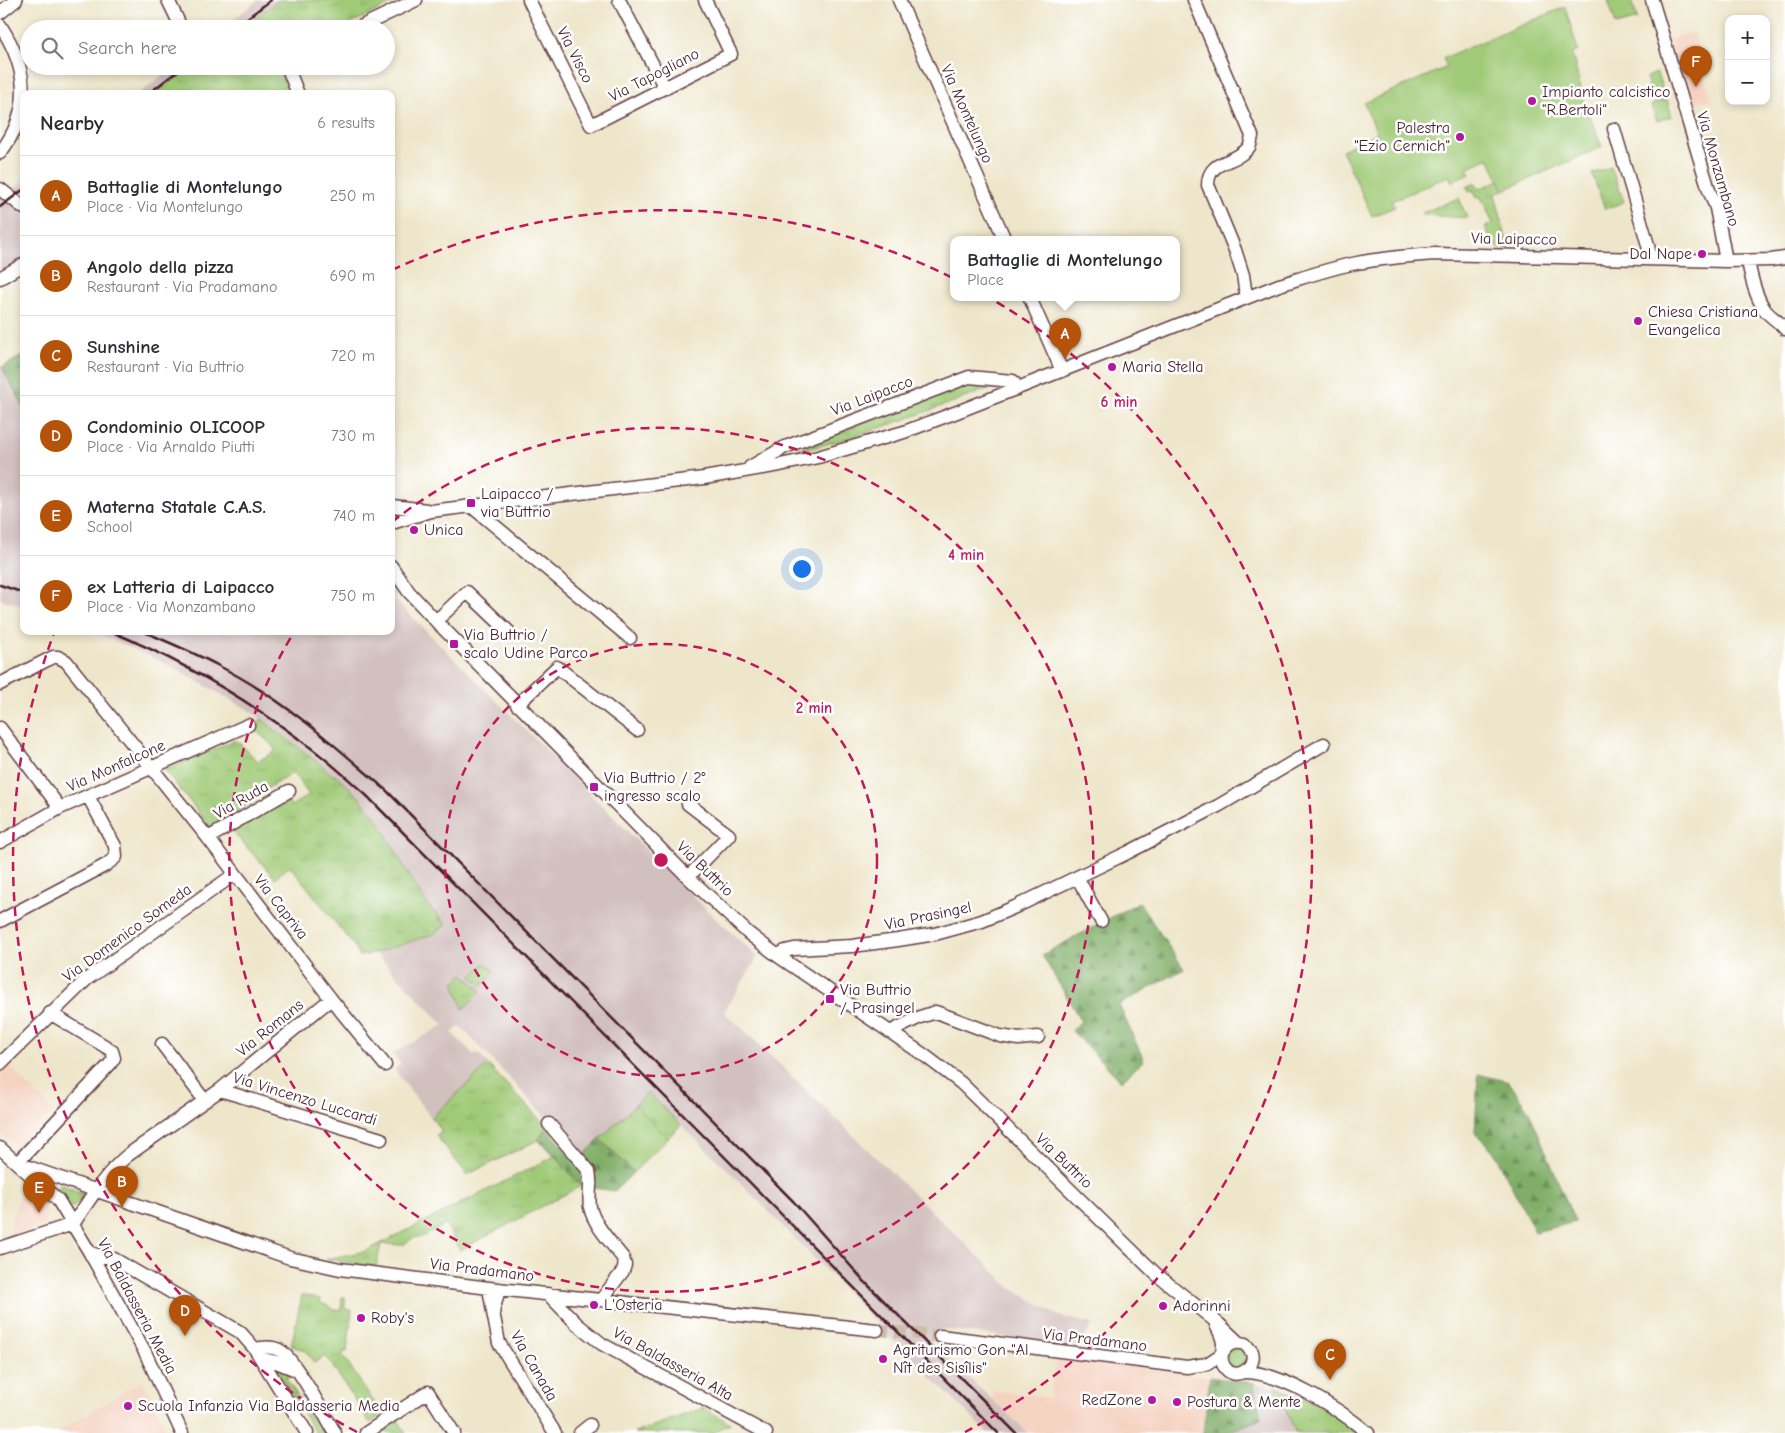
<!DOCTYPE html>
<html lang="en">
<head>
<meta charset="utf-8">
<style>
	:root { --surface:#fff; --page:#f7f7f7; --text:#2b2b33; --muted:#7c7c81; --line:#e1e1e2; --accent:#b45309 }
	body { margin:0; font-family:"Comic Neue",sans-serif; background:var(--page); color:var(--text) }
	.controls { position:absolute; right:15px; top:15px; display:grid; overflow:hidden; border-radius:10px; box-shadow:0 2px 8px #0003 }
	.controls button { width:45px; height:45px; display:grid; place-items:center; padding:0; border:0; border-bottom:1px solid var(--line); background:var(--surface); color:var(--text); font:25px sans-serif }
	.you { position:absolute; left:801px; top:568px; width:18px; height:18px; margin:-12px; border:4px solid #fff; border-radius:50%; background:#1a73e8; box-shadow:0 0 0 8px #1a73e833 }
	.badge { display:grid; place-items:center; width:32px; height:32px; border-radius:50%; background:var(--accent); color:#fff; font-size:16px; font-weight:700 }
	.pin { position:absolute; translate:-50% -41px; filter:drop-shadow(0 1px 2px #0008) }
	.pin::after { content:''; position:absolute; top:26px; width:18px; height:15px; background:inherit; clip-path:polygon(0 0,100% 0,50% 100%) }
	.popup { position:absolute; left:950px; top:236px; width:230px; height:65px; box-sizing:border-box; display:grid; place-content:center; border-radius:10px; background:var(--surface); filter:drop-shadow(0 1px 4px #0005); font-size:16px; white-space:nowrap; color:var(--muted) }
	.popup b { font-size:19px; color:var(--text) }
	.popup::after { content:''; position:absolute; left:50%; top:100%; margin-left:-10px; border:10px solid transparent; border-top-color:var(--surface) }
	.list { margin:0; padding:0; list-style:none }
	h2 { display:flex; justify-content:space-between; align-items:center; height:65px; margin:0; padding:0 20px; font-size:21px }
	h2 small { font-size:16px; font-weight:400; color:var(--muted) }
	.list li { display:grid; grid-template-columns:32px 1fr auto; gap:15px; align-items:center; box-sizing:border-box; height:80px; padding:0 20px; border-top:1px solid var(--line) }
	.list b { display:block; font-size:19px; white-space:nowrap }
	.list p { margin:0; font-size:16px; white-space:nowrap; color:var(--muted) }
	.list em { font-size:16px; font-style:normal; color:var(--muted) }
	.icon { flex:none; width:28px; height:28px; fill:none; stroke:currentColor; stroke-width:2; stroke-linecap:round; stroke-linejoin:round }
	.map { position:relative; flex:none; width:1785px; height:1433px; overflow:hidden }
	.search { position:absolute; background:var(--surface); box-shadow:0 2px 8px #0003; left:20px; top:20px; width:375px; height:55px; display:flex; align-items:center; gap:12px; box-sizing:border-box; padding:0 18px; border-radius:28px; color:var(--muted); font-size:19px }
	.panel { position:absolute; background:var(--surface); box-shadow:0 2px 8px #0003; left:20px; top:90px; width:375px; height:545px; border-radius:10px }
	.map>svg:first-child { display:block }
	.built { fill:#f5d3c2 }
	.industrial { fill:#d1c0bd }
	.grass { fill:url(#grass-tufts); stroke:#757451 }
	.forest { fill:url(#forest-firs); stroke:#65664a }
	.garden { fill:url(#garden-dots); stroke:#757451 }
	.pitch { fill:#a0ca77; stroke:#757451 }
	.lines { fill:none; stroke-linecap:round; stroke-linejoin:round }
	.minor-tunnel { stroke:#cdbeaa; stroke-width:12; stroke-dasharray:12 6; stroke-linecap:butt }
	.minor-casing { stroke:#633d43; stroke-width:15 }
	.minor { stroke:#fff; stroke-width:12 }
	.rail { stroke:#4a1f2b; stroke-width:2.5 }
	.ring { fill:none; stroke:#c2185b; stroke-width:2.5; stroke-dasharray:9 6 }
	.poi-dot { fill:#b5179e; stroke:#fff; stroke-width:2 }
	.labels { text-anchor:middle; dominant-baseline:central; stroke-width:5; stroke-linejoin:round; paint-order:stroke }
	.street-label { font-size:16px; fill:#4a1f2b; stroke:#fff }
	.poi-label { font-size:16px; fill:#4a1f2b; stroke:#fff; text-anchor:start }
	.centre { fill:#c2185b; stroke:#fff; stroke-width:2.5 }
	.ring-label { font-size:15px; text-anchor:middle; font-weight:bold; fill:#c2185b; stroke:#fff; stroke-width:5; stroke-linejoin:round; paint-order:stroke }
</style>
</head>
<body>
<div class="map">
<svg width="1785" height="1433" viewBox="0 0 1785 1433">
	<defs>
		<pattern id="grass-tufts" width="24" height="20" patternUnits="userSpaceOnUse" patternTransform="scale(1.25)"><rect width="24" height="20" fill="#a0ca77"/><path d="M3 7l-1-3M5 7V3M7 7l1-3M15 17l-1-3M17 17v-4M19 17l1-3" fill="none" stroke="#8bad67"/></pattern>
		<pattern id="forest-firs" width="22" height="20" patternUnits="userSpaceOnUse" patternTransform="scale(1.25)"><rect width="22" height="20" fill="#80ae68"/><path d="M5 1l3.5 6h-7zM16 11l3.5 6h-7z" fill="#6b8d56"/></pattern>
		<pattern id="garden-dots" width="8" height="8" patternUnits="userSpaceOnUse" patternTransform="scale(1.25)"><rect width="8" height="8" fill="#a0ca77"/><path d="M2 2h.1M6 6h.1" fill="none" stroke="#8bad67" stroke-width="1.8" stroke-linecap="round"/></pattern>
	</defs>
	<rect width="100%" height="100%" fill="#fff"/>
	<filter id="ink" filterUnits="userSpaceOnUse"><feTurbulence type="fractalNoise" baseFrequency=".02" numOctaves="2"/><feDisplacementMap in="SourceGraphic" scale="10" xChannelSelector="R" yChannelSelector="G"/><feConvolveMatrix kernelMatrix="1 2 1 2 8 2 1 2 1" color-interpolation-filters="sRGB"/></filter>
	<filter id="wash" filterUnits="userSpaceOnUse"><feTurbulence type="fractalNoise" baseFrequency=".0096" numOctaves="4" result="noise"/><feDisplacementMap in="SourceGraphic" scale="20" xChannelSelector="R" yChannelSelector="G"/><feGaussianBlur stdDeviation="1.12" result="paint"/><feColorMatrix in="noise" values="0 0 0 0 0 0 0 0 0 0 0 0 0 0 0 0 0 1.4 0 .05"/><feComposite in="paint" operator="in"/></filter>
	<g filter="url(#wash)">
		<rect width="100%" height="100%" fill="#eee6ca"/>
		<path class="built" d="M1694 32 1711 99 1689 105 1669 39Z
			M7 1064 53 1110 18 1147 0 1133V1071Z
			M24 1187 47 1207 44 1226 14 1236 10 1226 20 1192Z
			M1056 1357 1210 1377 1203 1433H1028L992 1400 994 1390 1050 1398Z
			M143 1380 167 1433H56Z"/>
		<path class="industrial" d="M259 0H278L241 29H220Z
			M175 66H191L154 94H138Z
			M24 181V192L11 202 24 212V258L0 272V199Z
			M0 364 24 408V606L0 599Z
			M393 584 398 593 393 598 716 919 758 957 724 1012 749 1035 1011 1288 1059 1316 1093 1324 1078 1346 940 1329 939 1341H929L1028 1433H988L888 1336 877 1335V1323L734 1176 648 1093 583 1156 460 1026 452 1033 474 1055 479 1054 547 1127 538 1140 467 1175 436 1135 441 1131 394 1069 401 1064 392 1054 444 1025 375 953 434 934 445 922 431 909 416 888 378 820 358 796 337 776 332 775 323 765 285 736 247 709 169 665 93 631H391V585Z
			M1254 1383 1276 1387 1296 1433H1225L1261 1419Z"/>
		<path class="grass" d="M278 0H399L339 29H241Z
			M191 66H278L287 89 282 94H154Z
			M1499 180 1504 190 1495 194 1509 249C1492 249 1492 241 1485 227L1493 224 1481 197 1477 198 1473 190 1469 191 1467 187 1476 183 1479 189Z
			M1459 198 1467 218 1423 215 1422 213Z
			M972 382 1004 383C930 411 858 438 781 456L884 414Z
			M261 719 323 766 332 775 337 776 358 796 378 820 416 888 431 909 445 922 444 926 434 934 375 953 359 956 355 947 290 866 275 878 233 832 286 799 291 806 309 795 293 773 253 797 256 801 210 827 165 770 236 740 258 761 276 751 271 744 253 728Z
			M485 963 495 972 482 986 472 976Z
			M463 974 481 991 463 1009 454 982Z
			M488 1065 547 1127 538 1140 467 1175 436 1135 442 1131 432 1117Z
			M648 1093 681 1125 668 1138 635 1105Z
			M555 1156 581 1186 460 1250 446 1224 425 1236 413 1238 403 1245 381 1244 376 1267 326 1259 366 1251Z
			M62 1185 82 1193 81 1197 74 1207 69 1206 65 1197 59 1190V1186Z
			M302 1295 321 1299 320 1303 327 1305 334 1310H341L342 1297H345V1309L352 1310 347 1352H343V1356L382 1414 370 1423 326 1356 314 1363 305 1350 291 1346Z
			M277 1368 293 1374 286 1378 322 1433H315L277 1371Z
			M1276 1387 1314 1402 1364 1433H1296Z
			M703 1408 730 1423 713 1433H634Z
			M398 1420 406 1433H378Z"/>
		<path class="forest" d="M24 355V408L2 367Z
			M1139 902 1184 969 1119 1005 1144 1061 1121 1081 1072 1031 1081 1021 1042 955Z
			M1478 1074 1509 1082 1529 1111 1575 1222 1535 1232 1494 1152 1475 1133Z
			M547 1127 582 1169 581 1186 555 1156 538 1140Z
			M600 1139 634 1172 615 1191 594 1188 583 1156Z
			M1210 1377 1254 1383 1261 1419 1225 1433H1203Z"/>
		<path class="garden" d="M1240 1347 1246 1352 1248 1359 1241 1368 1231 1367 1226 1355 1230 1350Z"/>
		<path class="pitch" d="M1608 0H1632L1637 19 1616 25Z
			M1565 7 1578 51 1572 54 1585 104 1602 147 1504 190 1489 158 1467 168 1470 174 1452 182 1449 176 1392 201 1395 207 1372 216 1342 150 1377 133 1364 103 1447 67 1443 58Z
			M1657 73 1666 99 1654 102 1646 77Z
			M1667 100 1672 116 1657 121 1651 105Z
			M1611 167 1624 202 1605 209 1592 174Z
			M635 1105 668 1138 634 1172 600 1139Z"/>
	</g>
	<g filter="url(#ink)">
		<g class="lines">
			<path class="minor-tunnel" d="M877 1330 940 1336"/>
			<defs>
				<path id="minor" d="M168 0 182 29
					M529 0 591 125 731 54 705 0
					M619 0 665 88
					M899 0 1005 240
					M1194 0 1252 136C1251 139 1251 144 1249 147 1236 165 1208 158 1208 185L1235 250 1243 275 1245 289 1248 297
					M1652 0 1709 190 1716 208 1726 261
					M0 13 16 0
					M0 25C28 68 33 110 0 153
					M356 29 416 0
					M287 66 298 94
					M1614 129 1648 245 1650 258
					M0 189 24 208
					M1748 261C1751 277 1755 296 1765 310 1770 317 1779 321 1785 329
					M0 278 24 264
					M1030 298 1062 371
					M750 467 785 447 969 377 1013 381 1017 389
					M392 506 427 510
					M471 506 630 638
					M395 522 431 511 704 478 780 465 818 457 904 432 957 412 1279 285C1305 277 1330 268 1357 263 1383 258 1408 256 1434 254L1726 261 1771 260 1785 258
					M391 566 409 592 436 621 688 877 748 933 778 956 924 1055 961 1083 1156 1274 1219 1324 1238 1342
					M436 621 467 592 509 632
					M0 684 53 657H58L66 661 208 838 331 999 385 1065
					M517 705 557 667 637 730
					M0 728 60 808
					M688 804 729 835 688 877
					M208 838 289 791
					M0 842 60 808 248 725
					M1077 877 1101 921
					M0 921 106 865 116 857 115 846 88 796
					M778 956 785 951 794 949 852 946 898 940 935 934 982 921 1015 907 1127 853 1218 806 1324 744
					M890 1032 920 1017 936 1012 1000 1036 1019 1039 1038 1037
					M162 1044 205 1101
					M0 1064 87 979 235 874
					M220 1090 381 1139
					M549 1124 589 1171C592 1183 588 1195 590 1207 593 1224 613 1245 623 1258L625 1265 623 1271 601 1300
					M0 1148 58 1200 90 1253 145 1352 182 1433
					M17 1163 290 1258 340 1269 489 1288 877 1330
					M17 1163 110 1064 114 1058 112 1051 108 1048 50 1013
					M73 1224C90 1199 105 1174 128 1155L220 1090 331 999
					M0 1248 73 1224
					M90 1253 114 1259 240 1332 255 1349 307 1433
					M489 1288 493 1312 499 1289
					M548 1294 577 1324 602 1344 766 1433
					M493 1312 499 1343 555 1433
					M1216 1325C1219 1331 1222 1336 1223 1343 1223 1351 1219 1359 1224 1366 1234 1383 1257 1369 1252 1352L1245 1344C1235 1341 1228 1343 1223 1352
					M940 1336 1187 1367 1207 1364 1222 1354
					M255 1349C264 1347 273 1346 281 1351 295 1360 325 1416 335 1433
					M261 1359 276 1362 296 1370
					M1245 1372C1283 1373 1339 1409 1368 1433
					M366 1433 428 1392 454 1433
					M580 1433 590 1425"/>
			</defs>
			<use href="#minor" class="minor-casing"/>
			<use href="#minor" class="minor"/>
			<path class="rail" d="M233 29 271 0
				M148 94 184 66
				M0 207 24 189
				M0 585 24 593
				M110 631C182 661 249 700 311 748 330 762 348 779 366 795L998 1433
				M142 631C168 642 195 653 219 666 282 698 336 746 388 792L794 1202 864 1281 1016 1433"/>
		</g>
	</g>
	<g class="ring">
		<circle cx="661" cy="860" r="216"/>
		<path d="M392 522A432 432 0 1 1 293 634"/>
		<path d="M357 1432A648 648 0 0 1 54 633M392 270A648 648 0 0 1 965 1432"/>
	</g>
	<g class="poi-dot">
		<circle cx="1532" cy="101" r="5"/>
		<circle cx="1460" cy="137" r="5"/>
		<circle cx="1702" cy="254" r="5"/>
		<circle cx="1638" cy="321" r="5"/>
		<circle cx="1112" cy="367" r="5"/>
		<rect x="466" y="498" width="10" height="10" rx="2.5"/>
		<circle cx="414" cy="530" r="5"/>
		<rect x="449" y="639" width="10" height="10" rx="2.5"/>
		<rect x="589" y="782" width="10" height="10" rx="2.5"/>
		<rect x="825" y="994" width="10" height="10" rx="2.5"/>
		<circle cx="594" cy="1305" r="5"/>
		<circle cx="1163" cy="1306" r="5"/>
		<circle cx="361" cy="1318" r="5"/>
		<circle cx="883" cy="1359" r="5"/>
		<circle cx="1152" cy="1400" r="5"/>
		<circle cx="1177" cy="1402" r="5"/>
		<circle cx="128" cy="1406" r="5"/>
	</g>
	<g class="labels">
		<g class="street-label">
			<text transform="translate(575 55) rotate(63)">Via Visco</text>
			<text transform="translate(654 75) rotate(-27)">Via Tapogliano</text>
			<text transform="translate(967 114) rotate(66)">Via Montelungo</text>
			<text transform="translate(1718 169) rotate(74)">Via Monzambano</text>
			<text transform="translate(1514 239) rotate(1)">Via Laipacco</text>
			<text transform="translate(872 396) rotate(-21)">Via Laipacco</text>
			<text transform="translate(116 766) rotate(-24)">Via Monfalcone</text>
			<text transform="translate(241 800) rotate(-30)">Via Ruda</text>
			<text transform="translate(705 869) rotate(44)">Via Buttrio</text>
			<text transform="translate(281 907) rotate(52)">Via Capriva</text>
			<text transform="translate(928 916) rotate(-12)">Via Prasingel</text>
			<text transform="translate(127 933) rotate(-36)">Via Domenico Someda</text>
			<text transform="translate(270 1028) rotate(-39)">Via Romans</text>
			<text transform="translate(305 1099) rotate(17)">Via Vincenzo Luccardi</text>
			<text transform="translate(1064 1161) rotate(44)">Via Buttrio</text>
			<text transform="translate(482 1270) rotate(7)">Via Pradamano</text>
			<text transform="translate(137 1306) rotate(62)">Via Baldasseria Media</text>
			<text transform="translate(1095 1340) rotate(7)">Via Pradamano</text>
			<text transform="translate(673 1364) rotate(29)">Via Baldasseria Alta</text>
			<text transform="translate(534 1366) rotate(60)">Via Canada</text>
		</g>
		<g class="poi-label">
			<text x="1542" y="92">Impianto calcistico<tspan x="1542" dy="18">"R.Bertoli"</tspan></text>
			<text x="1450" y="128" text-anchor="end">Palestra<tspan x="1450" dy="18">"Ezio Cernich"</tspan></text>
			<text x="1692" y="254" text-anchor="end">Dal Nape</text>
			<text x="1648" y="312">Chiesa Cristiana<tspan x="1648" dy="18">Evangelica</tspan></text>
			<text x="1122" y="367">Maria Stella</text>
			<text x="481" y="494">Laipacco /<tspan x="481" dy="18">via Buttrio</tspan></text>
			<text x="424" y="530">Unica</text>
			<text x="464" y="635">Via Buttrio /<tspan x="464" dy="18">scalo Udine Parco</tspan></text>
			<text x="604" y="778">Via Buttrio / 2°<tspan x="604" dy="18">ingresso scalo</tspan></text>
			<text x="840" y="990">Via Buttrio<tspan x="840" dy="18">/ Prasingel</tspan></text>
			<text x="604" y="1305">L'Osteria</text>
			<text x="1173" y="1306">Adorinni</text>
			<text x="371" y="1318">Roby's</text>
			<text x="893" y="1350">Agriturismo Gon "Al<tspan x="893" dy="18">Nît des Sisîlis"</tspan></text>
			<text x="1142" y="1400" text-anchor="end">RedZone</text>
			<text x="1187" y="1402">Postura &amp; Mente</text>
			<text x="138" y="1406">Scuola Infanzia Via Baldasseria Media</text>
		</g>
	</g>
	<circle cx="661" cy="860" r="8" class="centre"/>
	<g class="ring-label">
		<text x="1119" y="407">6 min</text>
		<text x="966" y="560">4 min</text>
		<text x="814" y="713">2 min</text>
	</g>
</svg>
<div class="controls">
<button>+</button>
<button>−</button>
</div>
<div class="you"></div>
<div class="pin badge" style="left:1065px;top:359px">A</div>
<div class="popup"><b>Battaglie di Montelungo</b>Place</div>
<div class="pin badge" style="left:122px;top:1207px">B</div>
<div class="pin badge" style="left:1330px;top:1380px">C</div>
<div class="pin badge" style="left:185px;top:1336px">D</div>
<div class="pin badge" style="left:39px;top:1213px">E</div>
<div class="pin badge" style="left:1696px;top:87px">F</div>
<div class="search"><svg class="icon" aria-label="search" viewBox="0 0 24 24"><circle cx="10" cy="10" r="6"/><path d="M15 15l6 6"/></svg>Search here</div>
<section class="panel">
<h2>Nearby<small>6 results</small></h2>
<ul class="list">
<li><span class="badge">A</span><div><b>Battaglie di Montelungo</b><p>Place · Via Montelungo</p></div><em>250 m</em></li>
<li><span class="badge">B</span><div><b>Angolo della pizza</b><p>Restaurant · Via Pradamano</p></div><em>690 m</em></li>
<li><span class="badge">C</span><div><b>Sunshine</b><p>Restaurant · Via Buttrio</p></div><em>720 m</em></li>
<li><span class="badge">D</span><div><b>Condominio OLICOOP</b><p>Place · Via Arnaldo Piutti</p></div><em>730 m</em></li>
<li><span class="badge">E</span><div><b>Materna Statale C.A.S.</b><p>School</p></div><em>740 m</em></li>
<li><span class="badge">F</span><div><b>ex Latteria di Laipacco</b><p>Place · Via Monzambano</p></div><em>750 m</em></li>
</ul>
</section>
</div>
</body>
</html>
